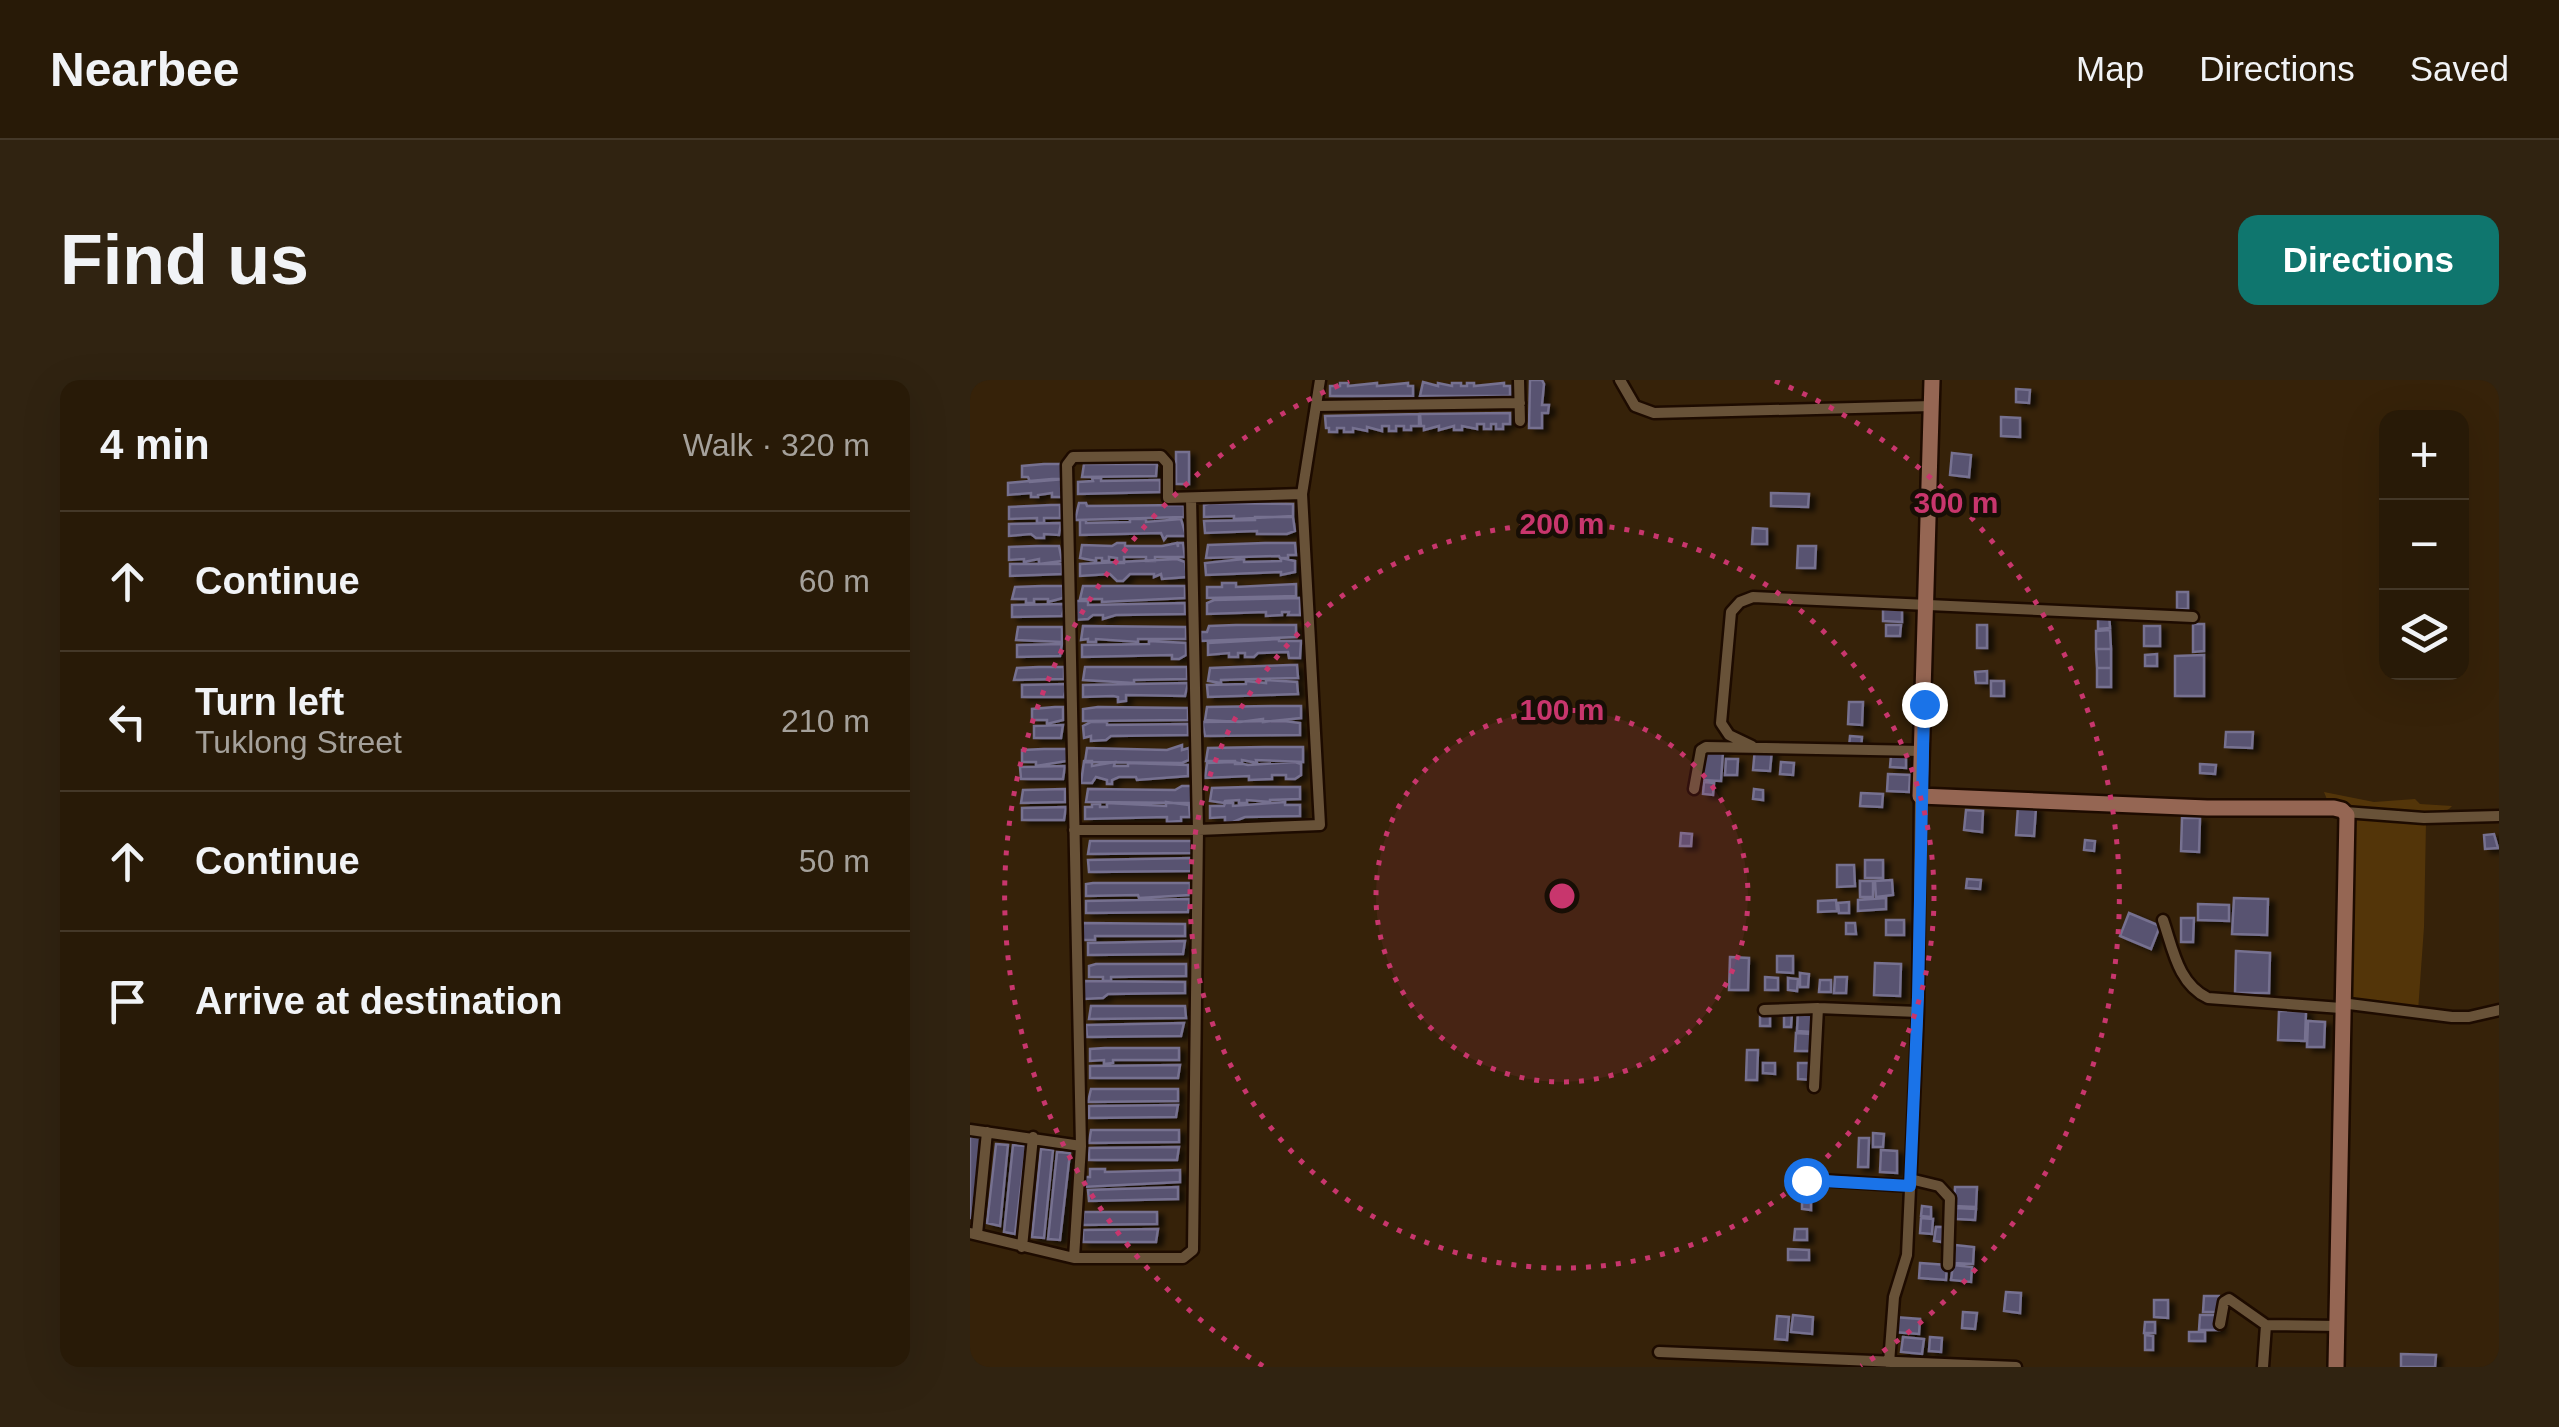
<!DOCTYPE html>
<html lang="en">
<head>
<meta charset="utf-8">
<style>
	:root { --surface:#281a07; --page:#302311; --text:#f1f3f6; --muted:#a5a19b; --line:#443828; --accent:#0f766e }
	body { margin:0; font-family:Arial,sans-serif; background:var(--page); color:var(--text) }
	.controls { position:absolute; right:30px; top:30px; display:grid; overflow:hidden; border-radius:20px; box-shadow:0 10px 40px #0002 }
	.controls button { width:90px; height:90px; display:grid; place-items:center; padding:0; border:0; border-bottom:2px solid var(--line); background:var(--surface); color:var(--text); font:50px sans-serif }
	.stop { position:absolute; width:30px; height:30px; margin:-22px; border:8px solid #1a73e8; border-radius:50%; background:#fff }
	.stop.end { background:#1a73e8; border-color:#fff; box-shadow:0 2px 10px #0008 }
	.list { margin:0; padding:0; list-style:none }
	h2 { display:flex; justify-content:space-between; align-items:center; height:130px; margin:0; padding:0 40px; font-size:42px }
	h2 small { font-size:32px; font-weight:400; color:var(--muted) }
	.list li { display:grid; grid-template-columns:65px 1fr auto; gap:30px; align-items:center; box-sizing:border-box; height:140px; padding:0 40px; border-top:2px solid var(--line) }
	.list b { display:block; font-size:38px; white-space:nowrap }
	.list p { margin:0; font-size:32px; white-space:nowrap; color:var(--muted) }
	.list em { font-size:32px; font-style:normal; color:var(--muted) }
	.icon { flex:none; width:55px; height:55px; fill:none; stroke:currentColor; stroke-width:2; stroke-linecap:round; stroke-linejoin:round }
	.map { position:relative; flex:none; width:1529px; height:987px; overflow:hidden; border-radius:20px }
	header { display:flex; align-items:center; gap:60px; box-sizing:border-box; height:140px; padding:0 50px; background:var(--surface); border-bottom:2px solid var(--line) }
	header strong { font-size:48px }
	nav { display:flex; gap:55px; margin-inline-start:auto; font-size:35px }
	.intro { display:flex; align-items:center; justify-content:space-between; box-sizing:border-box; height:240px; padding:0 60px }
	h1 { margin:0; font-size:70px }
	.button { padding:25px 45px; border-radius:20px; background:var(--accent); color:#fff; font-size:35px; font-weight:700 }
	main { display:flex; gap:60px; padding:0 60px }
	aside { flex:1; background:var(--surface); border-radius:20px; box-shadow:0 10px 40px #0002 }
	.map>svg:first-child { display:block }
	.green { fill:#533509 }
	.building { fill:#585371; stroke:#767190; stroke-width:2.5; filter:url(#shadow) }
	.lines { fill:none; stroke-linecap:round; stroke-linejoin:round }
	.street-casing { stroke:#1d0b00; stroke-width:15 }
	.secondary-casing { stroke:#1d0b00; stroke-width:20 }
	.street { stroke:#685238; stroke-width:10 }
	.secondary { stroke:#956653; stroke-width:15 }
	.route { stroke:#1a73e8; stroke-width:12 }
	.ring { fill:none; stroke:#c8366d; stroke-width:5; stroke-dasharray:5 10 }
	.centre { fill:#c8366d; stroke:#170e05; stroke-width:5 }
	.ring-label { font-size:30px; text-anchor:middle; font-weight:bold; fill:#c8366d; stroke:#170e05; stroke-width:9; stroke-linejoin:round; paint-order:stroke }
</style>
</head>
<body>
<header>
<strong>Nearbee</strong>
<nav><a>Map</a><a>Directions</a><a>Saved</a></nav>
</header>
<div class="intro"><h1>Find us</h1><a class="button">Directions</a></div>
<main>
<aside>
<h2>4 min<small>Walk · 320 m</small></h2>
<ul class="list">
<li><svg class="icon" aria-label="ahead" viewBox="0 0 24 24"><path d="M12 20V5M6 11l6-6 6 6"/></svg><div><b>Continue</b></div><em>60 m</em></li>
<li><svg class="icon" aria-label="left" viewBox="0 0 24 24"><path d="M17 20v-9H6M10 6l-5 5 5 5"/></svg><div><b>Turn left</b><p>Tuklong Street</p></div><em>210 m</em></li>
<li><svg class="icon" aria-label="ahead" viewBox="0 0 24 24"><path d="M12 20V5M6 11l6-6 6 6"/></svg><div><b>Continue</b></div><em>50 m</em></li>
<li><svg class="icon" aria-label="arrive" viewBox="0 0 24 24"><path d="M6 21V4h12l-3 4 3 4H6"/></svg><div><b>Arrive at destination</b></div></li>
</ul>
</aside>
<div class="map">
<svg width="1529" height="987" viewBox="0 0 1529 987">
	<defs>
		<filter id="shadow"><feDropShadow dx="6" dy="3.5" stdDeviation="2.5" flood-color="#0009"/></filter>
	</defs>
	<rect width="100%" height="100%" fill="#362209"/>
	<path class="green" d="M1354 412 1404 422 1445 419 1450 424 1482 426C1468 446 1382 427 1358 422Z
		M1391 437 1456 442 1454 547 1448 631 1378 620 1384 461 1386 441Z"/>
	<path class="building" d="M560 0H572L574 4 572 25H579L578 33H572V48H559Z
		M453 2 468 6V3L482 6V3H491V6H497V3H504V6L534 3V6H540V16H450Z
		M370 3H378V6L407 3V6L438 3V6H443V16H360V6H370Z
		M1046 9 1060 10 1059 23 1046 22Z
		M540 33V44H533V49H526V44H521V49H514V44H507V49L492 46V50H484V46L469 50V46L454 50V46H451L450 34Z
		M449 34V46H441V50H434V46H426V51H419V46H412V51L397 47V51L383 48V52H374V48H367V52H359V48H356L355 36Z
		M1031 37 1050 38V57L1031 56Z
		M206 72H219V104H206Z
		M982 73 1001 75 999 97 980 95Z
		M74 84H94V99L60 102 58 97H52V86Z
		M114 84H187L186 96 112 97Z
		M122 98H131V101L190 100V112L108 114V102L123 101Z
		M82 99H94L93 117H82V113L68 115V117H61V113L38 115V103Z
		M801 113 839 114 838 127 801 126Z
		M109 123H116L117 126 214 125V137L105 140Z
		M241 123 323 124V136L264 139V136L234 137V125Z
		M81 125H90V138H74V143H67V138L39 139V127Z
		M285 137H323L325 151 317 154H287V151L235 153 234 141 285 140Z
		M160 139H176V142L211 139 216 156H197L194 160 191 153 110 155V140H116V143L160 142Z
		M91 143 89 155 74 154V158H66L61 154 39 156V144Z
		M783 148 797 149V164H782Z
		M147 163H155V166H192L207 163 208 167V163H213L215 177H185V181H176V177H154V183H147V178L139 177V181H132V178H126V181L110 178 112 165 142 166Z
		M295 163H325L326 175H318V178H310L309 176 236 178 238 165Z
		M67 166H89L92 181 69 184V179L54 182V179L39 180V167Z
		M828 166H846L845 188H827Z
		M311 178 325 181V192L311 195V192L236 195 235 183 274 179V182L311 181Z
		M207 179 215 182 217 197 192 199 191 194 184 197V194H160L153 201H147L140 194 110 196V184Z
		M40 184H92V194L40 196Z
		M252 203H266V207L326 204V216L237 218V207H252Z
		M72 206H93V218L78 222V219H64V223H56V219H42L45 207Z
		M113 206H215V218L132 222V219H110Z
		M1207 212H1218V229H1207Z
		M330 218V235H318L319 232H312V235L296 236V232L237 234V223L244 220Z
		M106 221H118V225L215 223V234L146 235 133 239V235H123L118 239 106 240Z
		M95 224 92 236 42 237V225Z
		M913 229 932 230V242L913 241Z
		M1128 234H1139L1140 248 1128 249Z
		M1223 244H1234V271L1223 272Z
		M266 245H326V257L231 261V252H237L239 246Z
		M916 245H931L930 256H916Z
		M1007 245H1017V268H1007Z
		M113 246 216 247V259H168V262L126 259V262H118V259L111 260Z
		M1174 246H1190V266H1174Z
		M48 247H92V262L46 260Z
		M1140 250 1141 269H1126V251Z
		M309 259V261H331L330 278H319L318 272 288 273 284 277H275V273H268V277H259V273L238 275V263Z
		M179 261 216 263V275L209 279H202V275L112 277V265L179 264Z
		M92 264 90 276 47 277V265Z
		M1126 269H1141V288H1127Z
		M1187 274V286H1175V275Z
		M1234 275V316H1205V276Z
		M320 285H327L328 298 251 300V303L238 301 240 288Z
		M69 287H94V299L44 300 47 288Z
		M115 287H217V299L164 300V303L113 300Z
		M1127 288H1141V307H1127Z
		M1017 291V303H1006L1005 292Z
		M296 300 327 302 328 314 238 317 237 305 276 304V301L296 303Z
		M1021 301H1034V316H1021Z
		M218 303 215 316 156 315V321L148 322V317L143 316 113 317V305Z
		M97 304 94 317H52V305Z
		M879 322H893L892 345 878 344Z
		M302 326H331V338L293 342V339L270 342 235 340 237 327Z
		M85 327H93V340L77 344V340H62V329Z
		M128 327 218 328V340L113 341V329Z
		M314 341 330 343V355L235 356 233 346V342Z
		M121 342H137V345L218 344V355L141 356 136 360 121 361V356L114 358 113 346Z
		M93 345 91 358H64V346Z
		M1256 352H1283L1282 368 1255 367Z
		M880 356 892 357 891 369 879 367Z
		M212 365V370L219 368V380L212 383 115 382 117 368 197 370Z
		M295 367H333V382L286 380 287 383 272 380V384H265V381H236L238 368Z
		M785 368 802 369 800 391 783 390Z
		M74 369H97V381L66 386V382H52V370Z
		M735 370 753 372 751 401 732 400Z
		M921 375H936V388L920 387Z
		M756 379H768L767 395H755Z
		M114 381H122V386L145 382 144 386H158V383L218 385V396L167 400 166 397H149L142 400V404H137V400L126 397 122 403H111Z
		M264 382 278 385 325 382 331 384V395L325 399H316V395H302V399L279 400V396L235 398 237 383Z
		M811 382 824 383 823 395 810 394Z
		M1230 384 1246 385 1245 394 1230 393Z
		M95 386 93 399H51L50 387Z
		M918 394 940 395 939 412 917 411Z
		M734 402 744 403 743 415 733 414Z
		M212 406H222V423L116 422 118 409 205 410Z
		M277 407H330V419L300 420V422L277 420V423H269V420L255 421 254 423 240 421 242 408Z
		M95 409V422L51 423 53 410Z
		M784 409 793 410V420L783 419Z
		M891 413 913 414 912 427 890 426Z
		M196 422 219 425 220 437H211V441L197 442V437L115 439V427H122V424H130V427H137V423L196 426Z
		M315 422V425H330V436L275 437 263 442 255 443V437L240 438V426H254L255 423H263V426Z
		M96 427 94 440H52V428Z
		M1048 427 1066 428 1064 456 1046 455Z
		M996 430 1013 431 1012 452 994 450Z
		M1212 438H1230L1229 472 1211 471Z
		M711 453 722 454 721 466H710Z
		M1524 454 1528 468 1515 469 1514 455Z
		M1115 460 1125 461 1124 471 1114 470Z
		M120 461H222V473L118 474Z
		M223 478 221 491 119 492 118 480Z
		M895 480H913V498H895Z
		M867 485H884L885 506 867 507Z
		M997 499 1011 500 1010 509 996 508Z
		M922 500 923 515 906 517 905 501Z
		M890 501H903V517H890Z
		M123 503H220V515L169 518 168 515 116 516V504Z
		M916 518V529L888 531V520Z
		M1264 518 1298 519 1297 555 1262 554Z
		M220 519 218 532 116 533V521Z
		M866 520 867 531 848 532V521Z
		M879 522V533H869L868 523Z
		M1228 524 1259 525V541L1228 540Z
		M1159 533 1190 546 1181 569 1150 556Z
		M1211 538H1224L1223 562H1211Z
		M916 540H934V555H916Z
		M112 543 215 544V556H125V560H113Z
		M876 543H885L886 554H876Z
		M215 561 213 574 118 575V563Z
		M1266 571 1300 573 1299 613H1265Z
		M807 576H823V593L807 592Z
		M760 577 779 578 778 610H759Z
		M905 583 931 584 930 616 904 615Z
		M126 584H216V596L141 597V601H133V597H119V586Z
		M830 593 839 594 838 607H830Z
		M795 597 808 598V610H795Z
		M865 597H877L876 613H864Z
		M818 598 828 599 827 611 818 610Z
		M850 600H861V612H849Z
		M114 601 215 602V613L138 614 133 618 114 619Z
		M121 626H215L216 638 119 639Z
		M828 630 844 631 843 652 827 651Z
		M1309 631H1336L1335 661 1308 660Z
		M790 632H800V646H790Z
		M814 632 822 633 821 647H814Z
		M1338 641 1355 642 1354 667H1337Z
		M214 643 211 656 117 657 116 645Z
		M826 653 841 654V671H825Z
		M135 668H209V680H143V683L134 684V680L120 681V669Z
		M777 670H788L787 700H776Z
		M793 683H805V694L793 693Z
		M828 683H842V700L828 699Z
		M210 685 208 698H120V686Z
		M121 709H208V721L118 722Z
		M208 725 206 737 119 738V726Z
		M121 750H209V762L119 763Z
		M903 753 914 754 913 767H903Z
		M0 756 11 758 2 838H0Z
		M889 758H899L898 787H888Z
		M26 764 38 765 30 846 17 843Z
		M43 765 56 766 45 854 34 852Z
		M209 767 207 780H119V768Z
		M71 769 83 770 74 858 62 857Z
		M911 770 927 771V793L910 792Z
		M87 772 100 773 90 860 78 859Z
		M120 789H135V792L210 790V802L113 807V797H120Z
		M208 807V819L119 821 118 810Z
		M985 807H1007L1006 827 984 826Z
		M832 817 841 818V830L832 829Z
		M952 826 961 827V837L951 836Z
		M986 828 1006 829 1005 840 986 839Z
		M114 832H187V844L112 845Z
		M951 838 963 839 962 854 950 853Z
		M966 847H973L972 862 964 861Z
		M188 849 186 862H113V850Z
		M825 849H837V860H824Z
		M985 865 1004 867 1003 884 984 883Z
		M818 869 839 870V880H818Z
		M950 883 977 885 976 900 949 898Z
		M983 885 1002 887 1001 902 981 900Z
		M1036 912 1051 913 1050 933 1034 931Z
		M1234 916H1249L1248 932H1233Z
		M1184 920H1198V938L1184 937Z
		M993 932 1007 933 1005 949 992 948Z
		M823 935 843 937 842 954 821 952Z
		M1230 935H1250L1249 950H1229Z
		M807 936 819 937 817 960 805 959Z
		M924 937 950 939 949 954 923 952Z
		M1175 942H1185V953H1174Z
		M1219 952H1235V961H1219Z
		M1175 955 1183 956V970H1175Z
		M933 957 954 959 952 974 931 972Z
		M960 957 972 958 971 972 959 971Z
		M1431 974 1466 975 1465 987H1431Z"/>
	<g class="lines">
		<defs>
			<path id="street" d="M549 0 550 41
				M650 0 665 26 684 33 962 26
				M348 26 550 23
				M221 118 228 450 223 870 213 878H104L111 766 97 85 103 77 191 76 198 84V118L332 114
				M782 366 759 355 751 343 761 232 770 222 783 217 1223 237
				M724 409 731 370 736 367 952 371
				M1375 432 1454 438 1529 436
				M104 450H228L350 445 332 114 350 0
				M1193 540C1203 569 1208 604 1238 618L1371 628
				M1371 623 1482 637H1499L1529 630
				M794 630 848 628 948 632
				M844 707 848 628
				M0 750 111 766
				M836 799 939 806
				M940 799 969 806 980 818 978 885
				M0 853 104 878
				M7 854 17 752
				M52 867 63 757
				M1250 944 1254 922 1259 919 1296 945
				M689 972 1046 987
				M919 983 924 917 937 875 948 632 950 416
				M1293 987 1296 945 1368 946"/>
			<path id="secondary" d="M962 0 950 416 1237 428H1364L1372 430 1377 435 1366 987"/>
		</defs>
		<use href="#street" class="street-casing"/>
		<use href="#secondary" class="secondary-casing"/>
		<use href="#street" class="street"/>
		<use href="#secondary" class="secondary"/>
	</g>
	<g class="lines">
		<path class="route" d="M836 800 940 806 948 617 954 324"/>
	</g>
	<circle cx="592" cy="516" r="186" fill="#c8366d" fill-opacity=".12"/>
	<g class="ring">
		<circle cx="592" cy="516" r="186"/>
		<circle cx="592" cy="516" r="372"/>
		<path d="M293 986A557 557 0 0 1 379 1M805 1A557 557 0 0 1 891 986"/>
	</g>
	<circle cx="592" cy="516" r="15" class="centre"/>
	<g class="ring-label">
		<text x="986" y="133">300 m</text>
		<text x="592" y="154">200 m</text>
		<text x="592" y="340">100 m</text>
	</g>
</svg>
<div class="controls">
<button>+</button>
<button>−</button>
<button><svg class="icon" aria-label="layers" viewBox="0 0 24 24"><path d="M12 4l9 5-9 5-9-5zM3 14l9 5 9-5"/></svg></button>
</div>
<div class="stop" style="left:836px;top:800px"></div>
<div class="stop end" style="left:954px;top:324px"></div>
</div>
</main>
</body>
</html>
